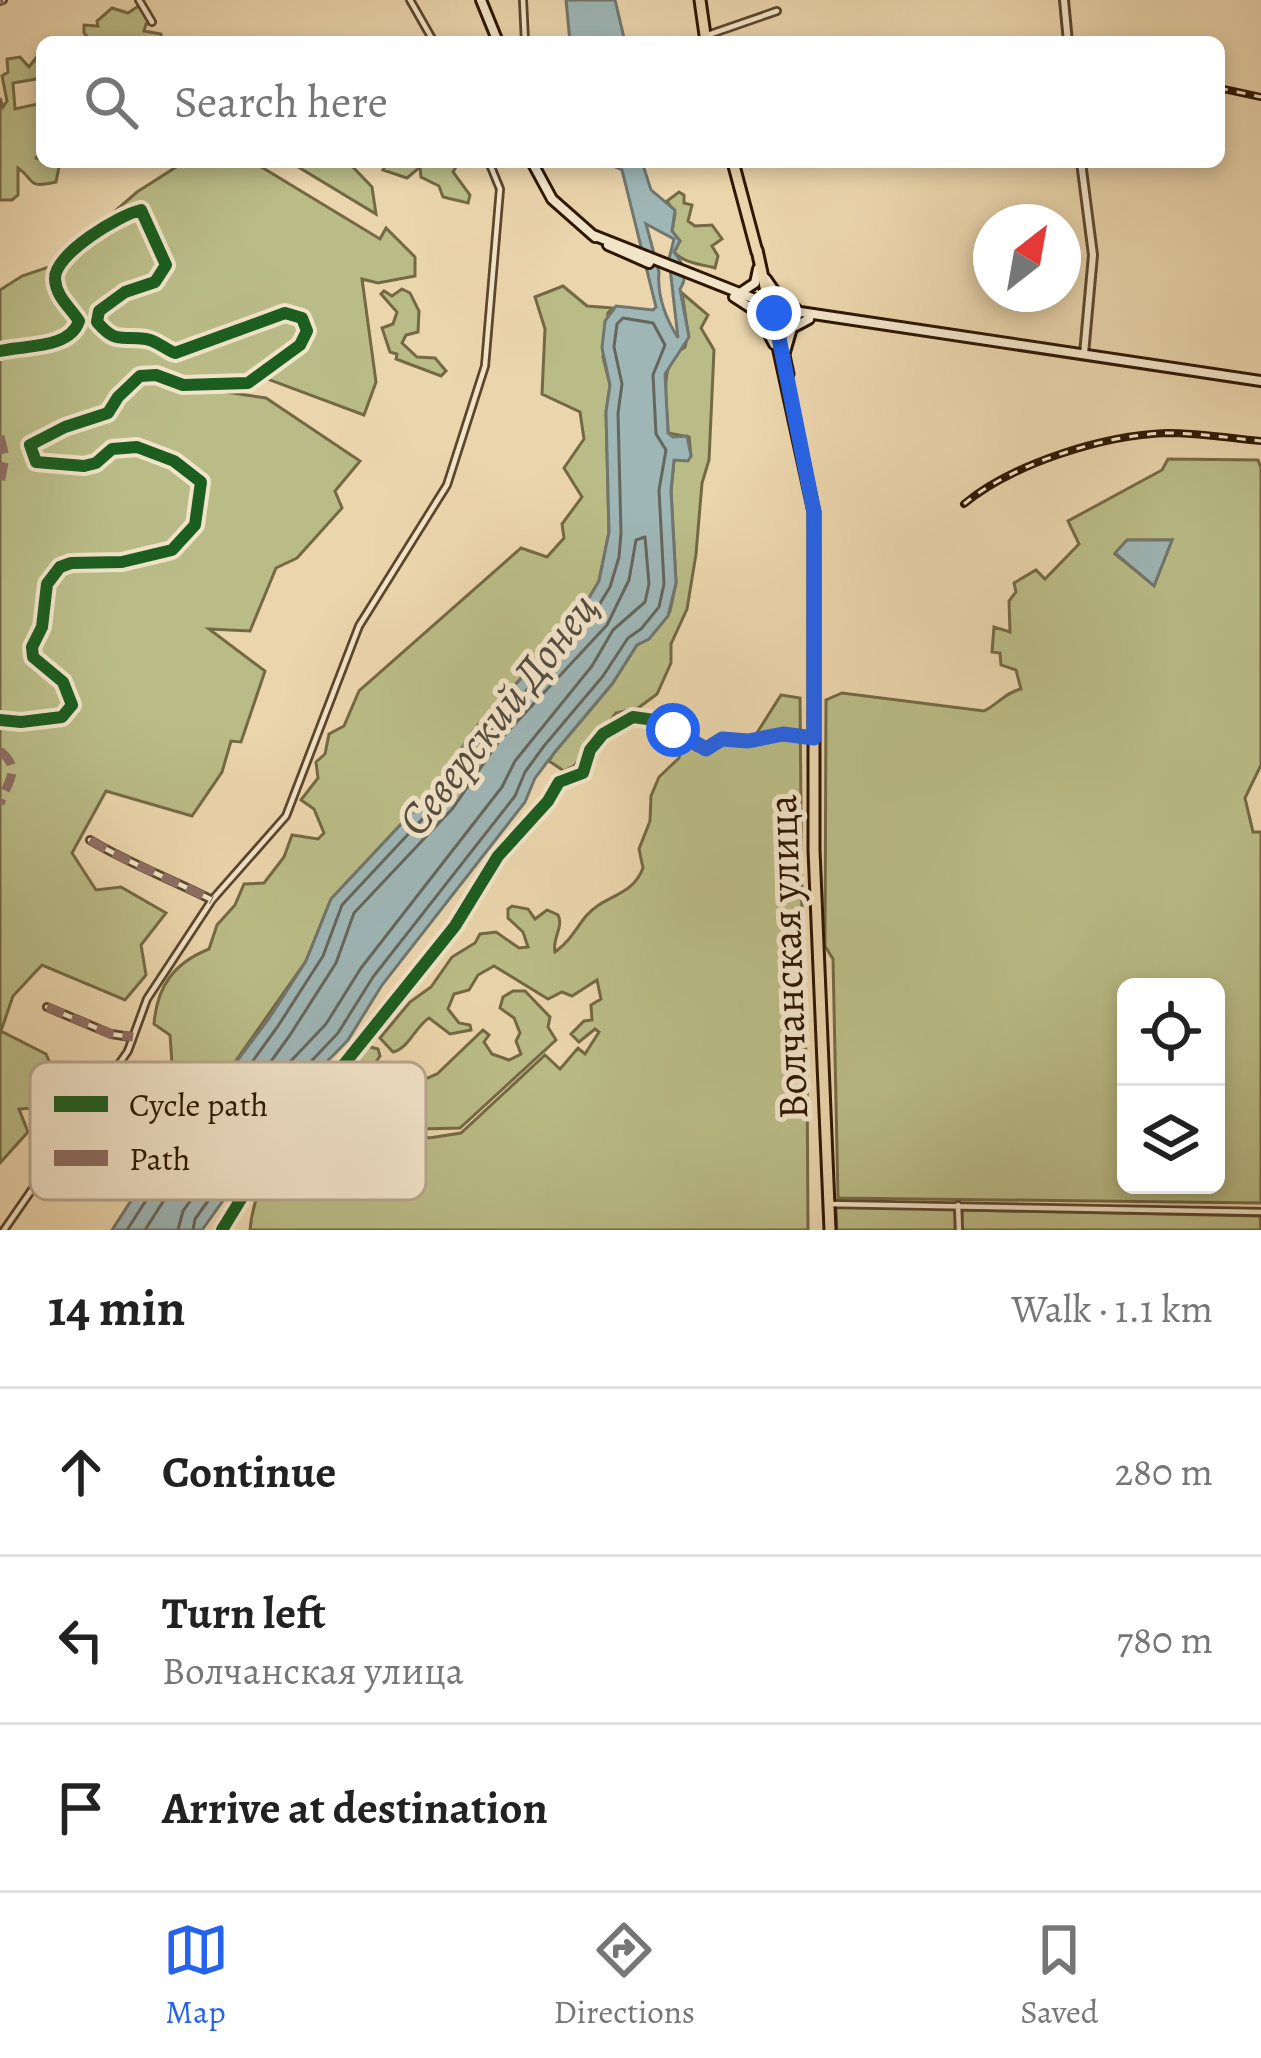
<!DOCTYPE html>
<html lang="en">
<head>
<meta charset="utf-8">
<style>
	:root { --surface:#fff; --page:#f6f6f6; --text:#222; --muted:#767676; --line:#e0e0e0; --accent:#2563eb }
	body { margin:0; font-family:Alegreya,serif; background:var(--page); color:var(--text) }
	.controls { position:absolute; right:36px; bottom:36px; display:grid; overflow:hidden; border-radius:18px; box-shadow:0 6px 18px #0003 }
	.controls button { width:108px; height:108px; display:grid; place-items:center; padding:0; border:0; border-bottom:3px solid var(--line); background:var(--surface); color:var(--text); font:60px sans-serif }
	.compass { position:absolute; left:973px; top:204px; width:108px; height:108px; border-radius:50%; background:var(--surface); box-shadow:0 6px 18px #0003; rotate:31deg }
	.stop { position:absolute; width:36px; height:36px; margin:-27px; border:9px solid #2563eb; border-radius:50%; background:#fff }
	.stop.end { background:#2563eb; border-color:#fff; box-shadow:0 3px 12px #0008 }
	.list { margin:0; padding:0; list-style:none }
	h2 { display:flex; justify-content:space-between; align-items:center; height:156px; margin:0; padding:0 48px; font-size:51px }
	h2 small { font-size:39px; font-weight:400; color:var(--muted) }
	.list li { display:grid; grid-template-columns:78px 1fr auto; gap:36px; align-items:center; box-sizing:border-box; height:168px; padding:0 48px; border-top:3px solid var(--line) }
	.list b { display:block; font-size:45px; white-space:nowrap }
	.list p { margin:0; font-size:39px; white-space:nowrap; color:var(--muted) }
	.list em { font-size:39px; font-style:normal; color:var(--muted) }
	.icon { flex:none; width:66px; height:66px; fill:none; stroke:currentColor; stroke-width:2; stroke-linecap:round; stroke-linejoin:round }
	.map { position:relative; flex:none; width:1261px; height:1230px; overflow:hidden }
	.search { position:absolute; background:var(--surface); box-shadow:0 6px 18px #0003; left:36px; right:36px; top:36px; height:132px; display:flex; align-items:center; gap:30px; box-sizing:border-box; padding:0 42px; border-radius:18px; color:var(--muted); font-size:45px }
	.sheet { height:660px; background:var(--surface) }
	nav { display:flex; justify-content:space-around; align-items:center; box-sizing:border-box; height:168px; border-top:3px solid var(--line); background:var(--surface); font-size:33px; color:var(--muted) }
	nav a { display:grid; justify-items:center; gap:6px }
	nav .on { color:var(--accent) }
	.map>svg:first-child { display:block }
	.green { fill:#babc87; stroke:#746944; stroke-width:3; fill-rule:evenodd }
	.water { fill:#9eb6b6; stroke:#71766e; stroke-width:3; fill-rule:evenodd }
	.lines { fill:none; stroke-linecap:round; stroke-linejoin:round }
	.shore { stroke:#66665c; stroke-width:3 }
	.minor-casing { stroke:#5c462c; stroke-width:10 }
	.tertiary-casing { stroke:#5c462c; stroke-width:12 }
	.secondary-casing { stroke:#2d1602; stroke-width:14 }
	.primary-casing { stroke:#2d1602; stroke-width:15 }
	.minor { stroke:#f2e4c9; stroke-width:4.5 }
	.tertiary { stroke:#f2e4c9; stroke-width:6 }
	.secondary { stroke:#f2e4c9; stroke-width:8 }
	.primary { stroke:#ebd5ac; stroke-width:9 }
	.rail-casing { stroke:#2d1602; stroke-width:8 }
	.rail { stroke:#f2e4c9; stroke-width:3; stroke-dasharray:9; stroke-linecap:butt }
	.quiet { stroke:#8d6e63; stroke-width:9; stroke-dasharray:18 9; stroke-linecap:butt }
	.cycleway-casing { stroke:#f2e4c9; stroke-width:20 }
	.cycleway { stroke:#1b5e20; stroke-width:12 }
	.route { stroke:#2563eb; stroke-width:15 }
	.labels { text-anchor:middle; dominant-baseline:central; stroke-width:10; stroke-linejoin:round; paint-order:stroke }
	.street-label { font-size:42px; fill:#2d1602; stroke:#f2e4c9 }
	.water-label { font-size:45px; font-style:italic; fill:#554e41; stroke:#f2e4c9 }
	.key { fill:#f2e4c9; stroke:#b7a68d; stroke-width:3 }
	.key-label { font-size:33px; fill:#2d1602 }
</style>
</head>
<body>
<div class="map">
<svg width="1261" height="1230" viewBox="0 0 1261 1230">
	<rect width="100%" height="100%" fill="#ebd5ac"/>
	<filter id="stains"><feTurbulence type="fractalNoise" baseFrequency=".00167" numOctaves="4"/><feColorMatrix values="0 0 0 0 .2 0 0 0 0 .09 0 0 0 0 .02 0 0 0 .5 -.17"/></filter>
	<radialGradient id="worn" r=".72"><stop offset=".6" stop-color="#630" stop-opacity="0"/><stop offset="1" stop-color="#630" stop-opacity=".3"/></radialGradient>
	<path class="green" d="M140 5 152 24H146L144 31 161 34 162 42H92L84 33V25L98 26 97 21 112 8 128 13Z
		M20 57 29 67 36 58 42 78 13 83 15 109 42 103V156L35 158 60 162 56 182C25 189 36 180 18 168V195L12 200H0V98L3 107 7 101 2 76 8 72 7 59Z
		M184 162H253L380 239 386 228 415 257V276L378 283 362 279 376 382 364 415 254 374 242 382 182 379 186 386 266 398 360 461 335 491 342 508 297 558 276 568 250 631 209 629 265 671 241 742 231 741 222 772 192 816 106 791 72 853 96 890 121 887 166 913 141 945 146 975 125 1000 42 965 13 996 1 1031 46 1054 55 1075 34 1108 19 1109 28 1132 0 1163V290L22 276 52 266 137 192Z
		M290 162H348L372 187 376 214Z
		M388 162H459L453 172 470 195 468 203 443 197 439 186 421 177 420 167 407 178 383 170Z
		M679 192 684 195V203L692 205 688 221 695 226 712 225 722 239 712 246 718 256 715 268C700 264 684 263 674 252L680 241 672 232 675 213 667 201Z
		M563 286 587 306 613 308 608 313 603 357 610 385 606 412 609 532 599 581 579 615 479 724 433 790 331 899 306 961 202 1109 200 1085 172 1064 170 1035 154 1024C157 986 174 963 209 949L217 925 235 905 244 884 264 883 284 857 292 835 318 839 324 833 314 809 301 800 318 778 316 762 325 754 329 734 344 726 359 691 521 548 547 557 564 538 562 524 582 497 564 468 584 439 580 412 542 394 545 329 535 297Z
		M402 289 410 293 419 311 418 332 406 335 402 343 417 357 435 358 446 371 441 376 396 359 397 354 390 352 382 328 393 324 397 312 381 294 384 291 392 296Z
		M682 293 708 315 701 328 714 350 709 460 702 483 696 554 687 609 671 644V663L657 694 638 708 616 713 574 766 564 771 549 761 554 753 612 684 637 645 649 638 670 611 676 583 671 491 674 460 691 456 689 437 668 433C668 403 656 365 685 347L688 333Z
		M1168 459 1258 460 1261 468V765L1245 798 1253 832H1261V1203L838 1198 833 959 825 946 826 700 842 693 984 711C998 704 1006 692 1021 689L1016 670 1001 665 1000 653 992 652 994 627 1010 632 1009 601 1016 592 1014 583 1036 570 1045 579 1079 544 1068 521 1162 470ZM1127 540H1172L1154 585 1115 554ZM1126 987H1216V1185H1126Z
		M781 695 800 698 802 919 798 943 807 1066 808 1230H250C255 1170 298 1125 333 1079L398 1126 429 1138 461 1133 545 1055 560 1069 578 1048 585 1054 599 1032 595 1029 579 1042 571 1034 584 1021 592 1020 591 1005 601 999 597 980 572 996 562 992 548 999 494 966 478 975 469 990 454 994 448 1009 459 1023 470 1025 471 1030 450 1034 429 1018C415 1027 409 1048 393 1052L380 1038 410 1002 431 987 452 957 475 943 480 934 496 932 519 948 528 947 523 932 508 918V909L512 906 528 909 535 919 547 910 558 915C564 927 552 938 555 952 570 941 575 930 586 916 605 894 632 897 643 868L639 849 650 821 651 796 659 777 679 758 683 737 706 749 722 739H753Z
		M513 991H525L550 1017 548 1027 556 1040 460 1128 421 1129 339 1075 363 1045 378 1049 380 1056 363 1081 375 1091 382 1084 398 1096 407 1087 437 1074 483 1030 489 1035 484 1042 492 1054 509 1060 521 1054 516 1041 520 1033 514 1018 500 1008 503 997Z
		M836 1207 955 1209V1230H837Z
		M962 1210 1260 1216 1261 1230H962Z"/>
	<path class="water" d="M566 0H615L625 42H570Z
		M604 162H642L651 190 675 210 672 231 680 241 674 252C683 263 689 276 680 289L689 337 665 374 668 433 673 437 687 436 691 456 688 461 674 460 671 491 676 583 668 616 649 639 637 645 612 684 554 753 535 778 525 802 382 985 348 1040 310 1079 202 1230H112L151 1170 176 1147 185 1129 268 1020 306 961 331 899 433 790 474 730 579 615 599 581 609 532 606 412 610 385 602 348 605 321 616 306 653 310 656 307 622 170ZM646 224 674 239 669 259 678 338C666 319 657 295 659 272Z
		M1127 540H1172L1154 586 1115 553Z"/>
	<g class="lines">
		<path class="shore" d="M127 1230 161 1177 185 1155 278 1026 323 956 342 905 442 798 484 737 588 623 610 587 619 557 621 533 618 413 622 384 614 347 617 324 623 318 653 323 665 345 653 375 656 434 666 450 659 490 664 584 659 607 641 629 628 638 603 676 544 746 525 772 515 796 373 977 338 1033 301 1072 195 1219 193 1230
			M145 1230 173 1186 197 1164 290 1035 336 963 354 913 453 808 499 741 607 625 629 580 636 540 645 537 649 584 645 602 613 630 592 666 515 761 502 787 361 968 326 1024 289 1063 183 1211 178 1230"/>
		<defs>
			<path id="minor" d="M139 0 152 22
				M410 0 434 42
				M523 0 525 42
				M0 1 3 0
				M705 36 777 11
				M661 721 697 747 706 749 722 739 748 741 783 734 815 738
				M90 840C130 864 171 879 212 900
				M47 1007 111 1034 131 1037
				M829 1204 1261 1212
				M958 1205 959 1230
				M4 1230 128 1051 147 999 212 900 286 816 359 626 447 485 485 366 500 189 489 162"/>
			<path id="tertiary" d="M1064 0 1068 42
				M1081 162 1093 255 1084 354"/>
			<path id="secondary" d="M481 0 498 42
				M532 162 552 199 595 237
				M593 235 780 309 1261 381
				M608 245 649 263
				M766 279 778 296 796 309
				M740 293 755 283 758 269
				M734 297 757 312 774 344
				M785 352 792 328 809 319"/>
			<path id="primary" d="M700 0 706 42
				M733 162 757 252
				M757 250 814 512V850L830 1230
				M779 332 788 374"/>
		</defs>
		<use href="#minor" class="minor-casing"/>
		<use href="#tertiary" class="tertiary-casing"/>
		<use href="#secondary" class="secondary-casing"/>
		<use href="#primary" class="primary-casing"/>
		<use href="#minor" class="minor"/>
		<use href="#tertiary" class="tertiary"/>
		<use href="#secondary" class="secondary"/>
		<use href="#primary" class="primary"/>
		<defs>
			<path id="rail" d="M1219 88 1261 97
				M964 504C1012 464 1103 435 1167 433 1198 433 1230 438 1261 441"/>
		</defs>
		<use href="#rail" class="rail-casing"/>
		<use href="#rail" class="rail"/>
		<path class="quiet" d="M0 1 3 0
			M0 436 5 457 0 484
			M0 751C23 769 7 782 0 804
			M90 840C130 864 171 879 212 900
			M47 1007 111 1034 133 1037"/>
		<defs>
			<path id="cycleway" d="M0 351C25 345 70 349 79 321 70 307 56 297 55 279 54 254 119 215 141 210L166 265 155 282 125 292 99 311 97 322C117 345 120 335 146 339 157 341 165 349 175 353L285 313 302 318 307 331 300 345 248 383 183 385 156 375 140 376 118 397 108 413 65 427 30 445 36 462 84 466 96 463 112 449 137 447 174 461 201 482 195 525 172 550 122 562 71 563 60 567 47 584 42 627 32 647 33 657 63 682 72 705 62 717 21 722 0 720
				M222 1230 292 1116 337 1073 455 926 498 856 548 801 559 782 583 773 590 750 603 734 633 717 661 721"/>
		</defs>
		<use href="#cycleway" class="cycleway-casing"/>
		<use href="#cycleway" class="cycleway"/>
	</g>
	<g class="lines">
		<path class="route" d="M673 730 706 749 722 739 748 741 783 734 814 738V512L774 313"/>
	</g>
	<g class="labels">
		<g class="street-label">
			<text transform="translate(787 957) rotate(-92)">Волчанская улица</text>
		</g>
		<g class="water-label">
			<text transform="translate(498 714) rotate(-52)">Северский Донец</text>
		</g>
	</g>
	<rect x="30" y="1062" width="396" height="138" rx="18" class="key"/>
	<rect x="54" y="1096" width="54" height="16" fill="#1b5e20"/>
	<rect x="54" y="1150" width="54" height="16" fill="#8d6e63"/>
	<g class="key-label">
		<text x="129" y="1116">Cycle path</text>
		<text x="129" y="1170">Path</text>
	</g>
	<rect width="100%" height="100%" filter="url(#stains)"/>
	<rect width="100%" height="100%" fill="url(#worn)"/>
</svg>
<div class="controls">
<button><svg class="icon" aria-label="locate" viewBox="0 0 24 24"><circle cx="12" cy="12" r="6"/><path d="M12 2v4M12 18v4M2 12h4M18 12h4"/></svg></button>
<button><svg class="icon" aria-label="layers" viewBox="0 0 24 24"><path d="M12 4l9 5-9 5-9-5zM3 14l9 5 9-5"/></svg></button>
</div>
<svg class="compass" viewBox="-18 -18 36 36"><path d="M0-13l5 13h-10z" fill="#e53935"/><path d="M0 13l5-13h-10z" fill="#767676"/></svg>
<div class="stop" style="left:673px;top:730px"></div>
<div class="stop end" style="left:774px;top:313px"></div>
<div class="search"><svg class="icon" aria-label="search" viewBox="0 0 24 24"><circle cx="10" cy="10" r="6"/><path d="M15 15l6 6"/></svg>Search here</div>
</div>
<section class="sheet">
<h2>14 min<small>Walk · 1.1 km</small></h2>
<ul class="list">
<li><svg class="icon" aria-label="ahead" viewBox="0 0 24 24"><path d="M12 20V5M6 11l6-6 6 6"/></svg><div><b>Continue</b></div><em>280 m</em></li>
<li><svg class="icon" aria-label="left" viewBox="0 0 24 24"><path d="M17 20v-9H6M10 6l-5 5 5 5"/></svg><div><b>Turn left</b><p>Волчанская улица</p></div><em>780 m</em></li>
<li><svg class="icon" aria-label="arrive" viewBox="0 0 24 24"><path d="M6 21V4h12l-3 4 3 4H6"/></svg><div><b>Arrive at destination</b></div></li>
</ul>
</section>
<nav>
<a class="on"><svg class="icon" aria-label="map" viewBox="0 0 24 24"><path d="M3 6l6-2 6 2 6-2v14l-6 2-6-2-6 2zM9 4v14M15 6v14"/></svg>Map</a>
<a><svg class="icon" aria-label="directions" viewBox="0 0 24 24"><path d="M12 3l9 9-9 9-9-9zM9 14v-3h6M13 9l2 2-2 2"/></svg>Directions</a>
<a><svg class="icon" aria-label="saved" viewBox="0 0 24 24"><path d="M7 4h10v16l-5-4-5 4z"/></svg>Saved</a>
</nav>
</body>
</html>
